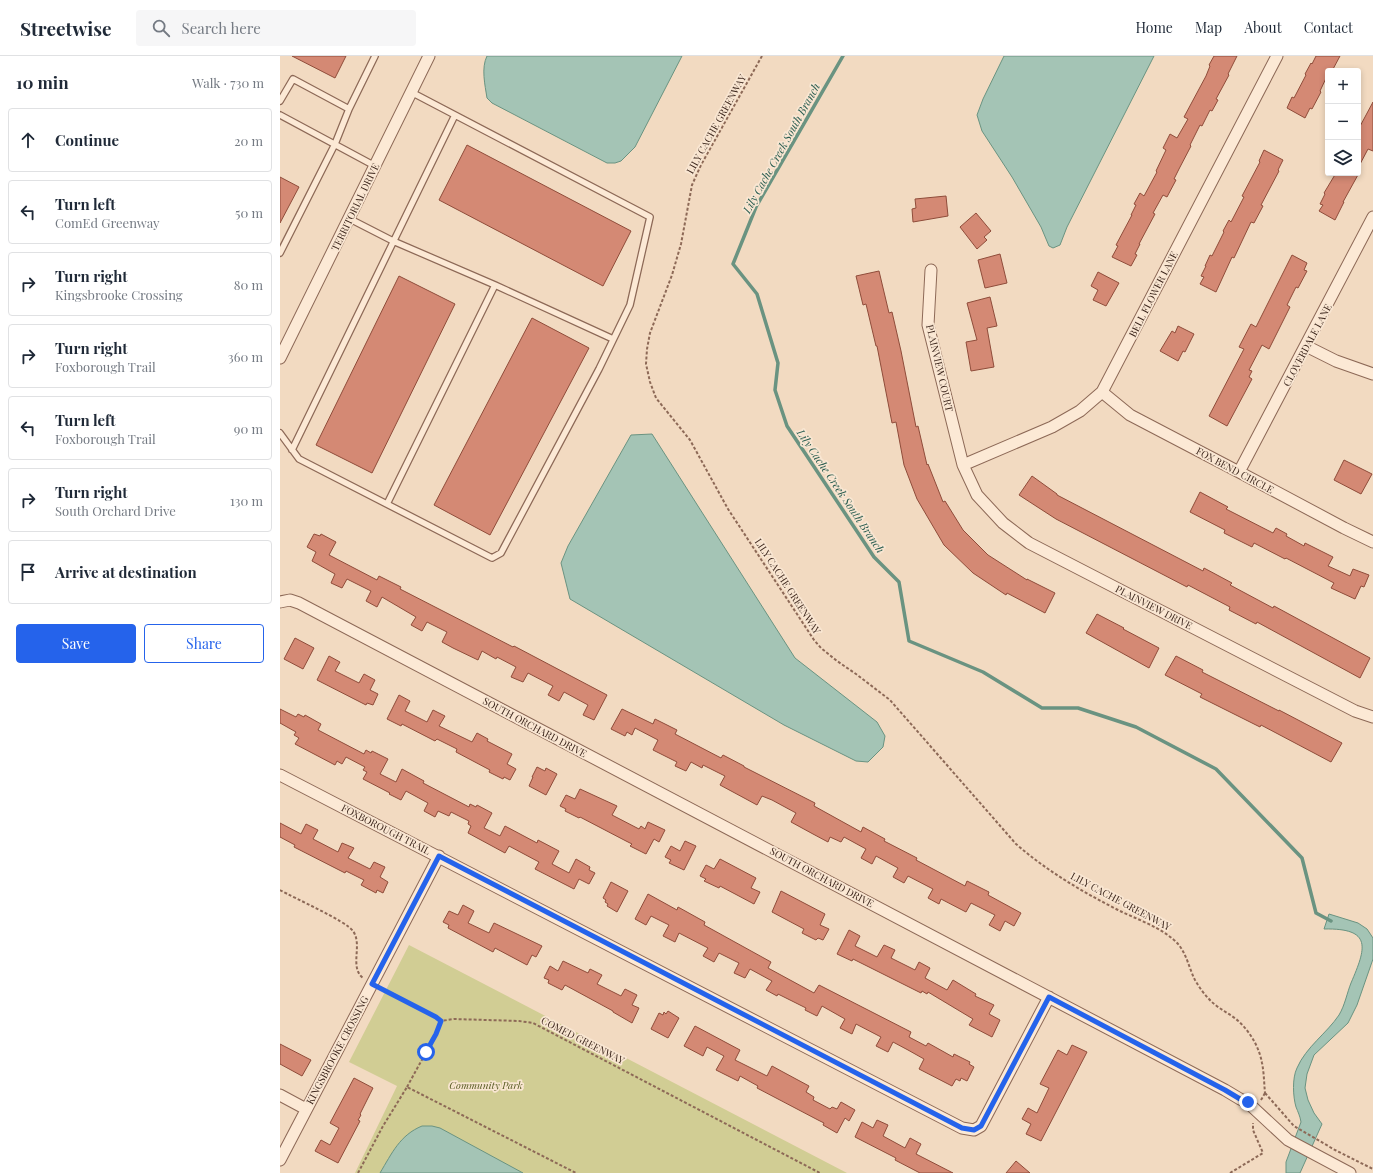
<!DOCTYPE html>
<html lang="en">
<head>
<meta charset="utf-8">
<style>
	:root { --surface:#fff; --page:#f6f6f7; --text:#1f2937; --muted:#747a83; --line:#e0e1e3; --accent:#2563eb }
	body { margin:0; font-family:"Playfair Display",serif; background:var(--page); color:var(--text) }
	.controls { position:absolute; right:12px; top:12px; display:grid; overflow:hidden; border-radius:4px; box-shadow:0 2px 6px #0003 }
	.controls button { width:36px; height:36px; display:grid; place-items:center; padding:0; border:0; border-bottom:1px solid var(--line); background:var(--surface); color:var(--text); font:20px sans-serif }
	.stop { position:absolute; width:12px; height:12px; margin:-9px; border:3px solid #2563eb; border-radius:50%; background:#fff }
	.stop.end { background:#2563eb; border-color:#fff; box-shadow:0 1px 4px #0008 }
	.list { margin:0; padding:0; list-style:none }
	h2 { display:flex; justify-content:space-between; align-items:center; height:52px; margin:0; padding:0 16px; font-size:17px }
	h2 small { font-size:13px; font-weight:400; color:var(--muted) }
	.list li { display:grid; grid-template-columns:26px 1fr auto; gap:12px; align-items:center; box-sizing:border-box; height:64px; margin:0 8px 8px; padding:0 8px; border:1px solid var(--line); border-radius:4px }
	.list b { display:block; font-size:15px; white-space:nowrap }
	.list p { margin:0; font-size:13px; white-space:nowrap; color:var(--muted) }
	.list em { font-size:13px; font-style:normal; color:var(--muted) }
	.actions { display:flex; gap:8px; padding:12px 16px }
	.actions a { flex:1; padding:9px 0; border:1px solid var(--accent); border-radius:4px; text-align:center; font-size:14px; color:var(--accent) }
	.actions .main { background:var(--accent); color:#fff }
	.icon { flex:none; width:22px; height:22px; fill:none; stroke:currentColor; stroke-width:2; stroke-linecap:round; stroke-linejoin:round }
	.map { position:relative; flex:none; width:1093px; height:1117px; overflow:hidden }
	header { display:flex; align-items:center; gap:24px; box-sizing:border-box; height:56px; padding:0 20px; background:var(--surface); border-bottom:1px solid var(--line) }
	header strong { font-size:19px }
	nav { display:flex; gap:22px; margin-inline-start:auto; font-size:14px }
	.search { width:280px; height:36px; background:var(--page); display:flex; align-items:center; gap:10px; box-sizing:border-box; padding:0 14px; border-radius:4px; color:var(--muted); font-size:15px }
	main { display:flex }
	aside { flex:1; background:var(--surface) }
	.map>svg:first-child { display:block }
	.green { fill:#d1cd94 }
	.water { fill:#a4c4b5; stroke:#6a9381 }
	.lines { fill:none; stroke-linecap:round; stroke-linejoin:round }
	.stream { stroke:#6a9381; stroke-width:3.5 }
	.building { fill:#d48974; stroke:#8f4c3a }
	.service-casing { stroke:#8d6957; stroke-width:8 }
	.minor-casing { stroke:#8d6957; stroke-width:13 }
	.path { stroke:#8d6957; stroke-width:2; stroke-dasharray:3 2; stroke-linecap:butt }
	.service { stroke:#fce9d5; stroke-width:5.5 }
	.minor { stroke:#fce9d5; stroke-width:11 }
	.route { stroke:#2563eb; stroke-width:5 }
	.labels { text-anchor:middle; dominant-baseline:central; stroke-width:3.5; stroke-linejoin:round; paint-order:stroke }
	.street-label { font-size:10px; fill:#3c261c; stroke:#f9e6d2 }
	.park-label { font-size:10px; font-style:italic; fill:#575a21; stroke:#f9e6d2 }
	.water-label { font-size:11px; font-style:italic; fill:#2a5d50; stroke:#f9e6d2 }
</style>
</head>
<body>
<header>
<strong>Streetwise</strong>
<div class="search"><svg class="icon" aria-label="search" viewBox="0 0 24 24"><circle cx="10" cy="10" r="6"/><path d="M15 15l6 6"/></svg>Search here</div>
<nav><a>Home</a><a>Map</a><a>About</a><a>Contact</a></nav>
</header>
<main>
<aside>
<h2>10 min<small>Walk · 730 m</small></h2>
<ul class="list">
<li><svg class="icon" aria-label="ahead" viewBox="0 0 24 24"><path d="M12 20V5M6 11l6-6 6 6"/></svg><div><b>Continue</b></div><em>20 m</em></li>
<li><svg class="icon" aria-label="left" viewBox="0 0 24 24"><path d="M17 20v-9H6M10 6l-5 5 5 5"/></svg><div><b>Turn left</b><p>ComEd Greenway</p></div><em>50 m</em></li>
<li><svg class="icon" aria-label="right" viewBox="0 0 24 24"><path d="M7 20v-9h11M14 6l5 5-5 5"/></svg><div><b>Turn right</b><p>Kingsbrooke Crossing</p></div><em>80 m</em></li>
<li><svg class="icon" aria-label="right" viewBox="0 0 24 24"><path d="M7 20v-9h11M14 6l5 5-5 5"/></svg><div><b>Turn right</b><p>Foxborough Trail</p></div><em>360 m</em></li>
<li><svg class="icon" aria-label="left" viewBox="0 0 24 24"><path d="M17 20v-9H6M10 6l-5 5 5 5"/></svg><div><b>Turn left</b><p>Foxborough Trail</p></div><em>90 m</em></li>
<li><svg class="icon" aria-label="right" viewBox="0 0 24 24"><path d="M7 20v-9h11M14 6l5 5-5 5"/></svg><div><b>Turn right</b><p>South Orchard Drive</p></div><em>130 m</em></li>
<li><svg class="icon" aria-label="arrive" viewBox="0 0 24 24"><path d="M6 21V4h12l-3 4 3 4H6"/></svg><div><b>Arrive at destination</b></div></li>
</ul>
<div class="actions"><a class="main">Save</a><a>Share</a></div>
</aside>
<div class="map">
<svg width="1093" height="1117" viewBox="0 0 1093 1117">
	<rect width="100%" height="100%" fill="#f2dac1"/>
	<path class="green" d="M129 889 567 1117H75L117 1030 69 1006Z"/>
	<path class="water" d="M207 0H402L355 91 341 105 335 107H327L212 47 207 42C205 29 201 12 207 0Z
		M724 0H874L787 171 780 189 773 192 769 190 761 171 732 121 702 75 697 59 703 43Z
		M372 378 515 602 597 666 605 680 603 691 588 706 576 705 504 669 290 543 281 507 288 490 351 379Z
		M1049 858 1078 867 1087 873 1093 882V903L1077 949 1068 967 1034 999 1027 1018 1025 1032 1028 1044 1034 1057 1042 1068 1020 1117H1006V1106L1021 1066C1020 1060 1018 1056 1016 1051 1013 1041 1012 1022 1017 1012 1026 991 1047 977 1059 959 1065 949 1067 937 1071 927 1086 892 1093 872 1044 873Z
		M142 1070H152L160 1072 243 1117H100C112 1097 120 1079 142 1070Z"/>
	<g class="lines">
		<path class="stream" d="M563 0 476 151 453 208 477 238 498 307 495 334 507 370 594 501 619 526 629 585 703 616 762 652H798L856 671 936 713 1022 802 1036 857 1051 865"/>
	</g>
	<path class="building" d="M12 0H66L55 22Z
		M934 0H957L948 18 949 19 936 43 938 44 932 55 930 54 922 70 920 69 910 89 911 90 899 113 894 123 896 124 887 141 883 139 873 157 875 158 859 188H860L855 198 857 199 851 210 832 201 838 190 836 189 852 159H851L856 149 854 148 860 137 864 140 877 116 876 115 886 94 883 92 890 78 897 82 908 63 904 61 926 20 930 10 929 9Z
		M1036 0H1060L1052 15H1048V18L1040 35 1041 36 1032 53 1030 52 1025 62 1007 52 1012 41 1014 42 1026 19 1025 18 1031 7 1032 8Z
		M1093 46V95L1088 93 1078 112V74Z
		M187 89 351 175 323 230 159 144Z
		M984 94 1003 104 998 114 999 115 981 149 983 150 974 167 971 166 954 202 952 201 936 236 920 228 924 221 921 220 926 210H925L930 199 932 200 944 176 943 175 949 164 951 166 964 141 962 140 980 106 979 105Z
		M1056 117H1079L1063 146H1064L1055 164 1039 155 1043 149 1040 148 1045 138 1044 137Z
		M0 121 19 131 0 167Z
		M666 140 668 160 633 166 632 153 636 152 635 143Z
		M696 157 711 175 704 181 707 184 697 193 680 171Z
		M720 198 727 227 705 232 698 204Z
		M1012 199 1027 207 1024 214 1027 215 1018 232 1016 231 1007 249 1010 251 989 293 982 289 969 314 972 315 969 321 972 323 947 370 929 360 964 293 959 291 971 268 976 271Z
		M599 215 609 257 612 256 621 295 636 371 638 370 647 409 648 408 663 446 665 445 683 474 708 499 747 524V523L775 537 765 557 727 537 726 539 693 517 664 489 637 443 624 409 616 366 612 367 597 290H596L586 248 583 249 576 220Z
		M818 216 839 227 826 250 813 244 818 234 811 230Z
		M119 220 175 248 92 417 36 389Z
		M710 241 717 270 707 272 714 311 691 315 686 286 697 284 687 247Z
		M252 262 309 292 210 479 154 449Z
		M898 270 914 278 905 296 903 295 898 305 880 295 892 275 895 277Z
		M1064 404 1092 418 1081 438 1054 424Z
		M752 420 777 438V439L923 515 924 512 952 527 950 529 993 552 994 550 1090 602 1080 622 977 566 976 568 949 554 950 551 908 529 907 531 776 463 739 439Z
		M920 436 948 451 946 453 993 477 996 472 1007 478 1006 480 1024 490 1025 487 1053 501 1048 510 1070 520 1073 513 1089 519 1084 531 1081 530 1075 543 1051 532 1054 527 1006 502 1005 503 974 487 972 491 944 477 945 474 910 456Z
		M34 478 40 480 41 478 56 486 49 499 97 524 99 520 121 531 120 533 233 591 234 590 327 639 314 664 303 659 308 649 284 636 279 645 268 639 273 630 248 617 243 626 231 621 236 611 217 601 216 603 202 595 198 604 173 592 162 586 167 576 147 566 142 575 131 569 136 561 102 541 97 551 86 545 91 535 67 523 62 532 51 527 55 518 32 505 36 496 27 491Z
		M817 558 844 572 843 573 879 592 869 612 806 577Z
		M15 582 34 592 23 613 4 603Z
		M49 600 60 606 55 615 79 627 84 618 95 624 90 634 98 638 93 649 87 647 86 649 37 624Z
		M896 600 923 614 922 616 999 655V654L1062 687 1051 706 981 669 980 671 920 641 922 638 885 619Z
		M119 639 130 645 125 655 147 666 153 654 165 660 159 670 192 686 197 677 208 683 207 685 232 698 227 708 236 713 230 724 224 721 223 723 209 716 210 714 176 696 177 693 157 683 155 685 122 668 121 670 107 663Z
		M0 653 16 661 18 658 24 661 25 659 41 668 38 674 84 698 86 694 91 697 92 695 108 703 100 718 116 726 122 713 144 725 143 727 189 751 190 748 196 751 197 749 212 757 204 772 220 780 225 770 257 787 258 784 279 795 272 808 289 817 296 803 310 811 309 814 315 817 309 828 299 823 294 833 255 813 259 806 229 790 225 797 188 777 191 770 188 768 189 765 171 756 169 760 158 755 155 761 144 755 148 747 126 735 121 744 109 738 110 737 83 723 87 716 83 714 85 711 66 701 62 708 57 705 55 709 15 688 19 682 14 679 16 676 0 667Z
		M342 653 373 668 375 663 397 674 395 678 441 702 443 699 464 710V711L535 747 534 750 581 776 583 771 605 783 604 785 637 802 636 804 685 830 687 825 709 836 708 839 741 857 734 870 725 865 720 875 709 869 715 859 691 847 686 856 661 843 659 848 648 842 653 833 628 820 624 827 613 821 618 812 596 800 592 808 581 802 586 793 564 781 561 786 550 781 548 786 533 778 511 766 516 757 492 744 482 740 477 749 466 743 440 729 445 720 423 709 422 712 411 706 406 715 395 710 397 706 373 694 378 684 355 672 352 679 347 676 345 680 331 673Z
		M257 711 265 715 266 712 277 718 266 739 249 730 253 721H252Z
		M300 733 337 750 332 759 359 773 361 770 365 773 368 766 385 774 379 786 374 783 366 798 350 790 352 788 346 785 300 761 299 762 285 755 286 753 280 750 286 739 295 743Z
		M0 767 21 778 26 768 38 774 33 783 58 796 62 787 74 792 68 802 90 813 94 806 105 811 100 821 108 826 103 837 97 834 96 837 81 829 84 824 66 815 65 817 14 791 15 789 0 781Z
		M405 785 416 790 404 814 389 807 391 804 385 801 391 790 400 795Z
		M440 803 476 822 471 832 480 836 474 848 440 830 439 832 424 825 426 823 420 820 426 809 434 813Z
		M331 826 348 835 337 856 327 850 328 848 325 846 326 844 323 842Z
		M501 835 545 858 540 869 549 873 543 884 538 882 536 884 522 877 524 873 492 856Z
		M368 838 397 854 398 851 425 866 424 869 491 906 488 912 534 937 539 929 631 976 629 981 646 990 648 987 673 1001 674 998 690 1006 689 1008 694 1011 687 1025 681 1022 680 1025 676 1023 672 1030 639 1013 644 1003 628 994 613 986 608 996 596 990 601 981 576 968 572 978 560 972 565 963 542 950 537 960 525 954 526 952 498 938 497 940 486 934 492 925 470 913 465 922 454 917 459 907 439 897 434 906 423 900 428 892 399 877 395 886 383 880 389 869 371 860 366 869 355 863Z
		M183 849 194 855 188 867 209 877 214 867 262 890 256 901 252 899 247 909 215 892 213 896 168 872 169 869 163 866 169 855 178 859Z
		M569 874 580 880 575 890 597 901 604 889 615 894 611 902 635 914 639 906 650 912 645 922 667 934 673 924 696 938 695 940 714 949 709 958 720 964 712 981 689 969 693 963 648 936 647 938 642 935 641 937 573 903 572 905 557 898Z
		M283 905 308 917 310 913 322 919 317 928 341 940 345 933 357 939 352 949 359 952 352 967 333 956V955L285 929 282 934 268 927 269 924 264 922 270 910 278 915Z
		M388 955 399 962 388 982 371 973 379 957 383 959 384 956 386 958Z
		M415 970 460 994 455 1004 487 1020 492 1010 503 1016 529 1030 526 1036 534 1041 533 1044 550 1053 552 1051 557 1053 561 1046 575 1054 569 1065 565 1062 557 1077 543 1069 544 1067 538 1064 477 1032 478 1030 460 1020 458 1025 436 1014 444 1000 427 991 423 1000 404 990Z
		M0 988 31 1004 22 1020 0 1008Z
		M792 989 807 996 761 1085 746 1078 751 1068 742 1063 748 1052 757 1057 769 1032 760 1028 778 994 787 999Z
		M74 1022 93 1032 80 1058 81 1059 78 1064 80 1065 58 1107 35 1095 41 1084 50 1089 59 1072 50 1067Z
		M597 1064 608 1069 603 1080 625 1092 630 1082 641 1088 636 1098 673 1117H640L615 1104 616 1102 575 1081 582 1066 593 1072Z
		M736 1105 750 1117H726Z"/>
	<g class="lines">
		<defs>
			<path id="service" d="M0 45 13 23 69 53 55 88 0 197
				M69 53 95 0
				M0 59 95 110
				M70 163 113 185 215 229 333 283
				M0 377 19 403 212 502 221 497 319 313 350 249 370 161 131 36
				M12 394 175 59
				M107 448 215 229"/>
			<path id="minor" d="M651 214 648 269 683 409 697 439 723 467 749 487 1075 655 1093 661
				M1026 290 1056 305 1093 318
				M0 302 149 0
				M822 336 850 359 959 416 1064 472 1093 486
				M683 409 772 371 800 355 822 336 997 0
				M959 416 1093 161
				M0 546 10 544 19 547 945 1034 960 1043 967 1046 1008 1084 1070 1117
				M0 719 682 1072 694 1074 701 1070 769 941
				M0 1039 26 1053
				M0 1104 159 800"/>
		</defs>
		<use href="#service" class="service-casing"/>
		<use href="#minor" class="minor-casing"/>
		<path class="path" d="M482 0 421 109 412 129 401 188 392 219 370 277 367 293 366 308 370 326 376 342 410 384 448 453 534 584 541 592 557 605 576 618 610 644 736 788C767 815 801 835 838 854 856 863 878 870 894 884 906 894 908 910 915 924 919 931 924 938 929 943 937 952 947 956 956 963 969 974 979 990 982 1007 984 1016 984 1027 985 1037
			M0 834C14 842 66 865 73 875 83 889 69 911 83 922
			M102 933 156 961 161 965 174 963 239 965 253 967 540 1117
			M127 1031 156 978 161 965
			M985 1037 1014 1070 1055 1094 1093 1113
			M981 1044 985 1037
			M78 1117 103 1070 127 1031 296 1117
			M950 1117 983 1097 973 1074V1067"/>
		<use href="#service" class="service"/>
		<use href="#minor" class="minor"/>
	</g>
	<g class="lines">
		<path class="route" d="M146 996 156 978 161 965 156 961 92 928 159 800 682 1072 694 1074 701 1070 769 941 945 1034 960 1043 968 1046"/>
	</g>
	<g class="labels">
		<g class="street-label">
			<text transform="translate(436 68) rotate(-61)">LILY CACHE GREENWAY</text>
			<text transform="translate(75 151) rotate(-64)">TERRITORIAL DRIVE</text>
			<text transform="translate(873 238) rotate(-63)">BELL FLOWER LANE</text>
			<text transform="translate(1027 289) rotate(-62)">CLOVERDALE LANE</text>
			<text transform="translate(660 312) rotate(77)">PLAINVIEW COURT</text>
			<text transform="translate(955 414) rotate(28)">FOX BEND CIRCLE</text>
			<text transform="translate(508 530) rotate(57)">LILY CACHE GREENWAY</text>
			<text transform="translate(874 551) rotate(27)">PLAINVIEW DRIVE</text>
			<text transform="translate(255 671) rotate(28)">SOUTH ORCHARD DRIVE</text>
			<text transform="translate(106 773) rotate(27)">FOXBOROUGH TRAIL</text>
			<text transform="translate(542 821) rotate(28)">SOUTH ORCHARD DRIVE</text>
			<text transform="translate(841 845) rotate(28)">LILY CACHE GREENWAY</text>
			<text transform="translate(303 984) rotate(27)">COMED GREENWAY</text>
			<text transform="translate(57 994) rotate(-62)">KINGSBROOKE CROSSING</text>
		</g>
		<g class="park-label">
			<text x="206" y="1029">Community Park</text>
		</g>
		<g class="water-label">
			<text transform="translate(501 92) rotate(-61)">Lily Cache Creek South Branch</text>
			<text transform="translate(561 435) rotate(56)">Lily Cache Creek South Branch</text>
		</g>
	</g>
</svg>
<div class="controls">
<button>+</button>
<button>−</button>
<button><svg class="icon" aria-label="layers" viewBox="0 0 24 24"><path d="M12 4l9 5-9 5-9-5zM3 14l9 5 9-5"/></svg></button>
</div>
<div class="stop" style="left:146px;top:996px"></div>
<div class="stop end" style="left:968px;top:1046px"></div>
</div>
</main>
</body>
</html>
